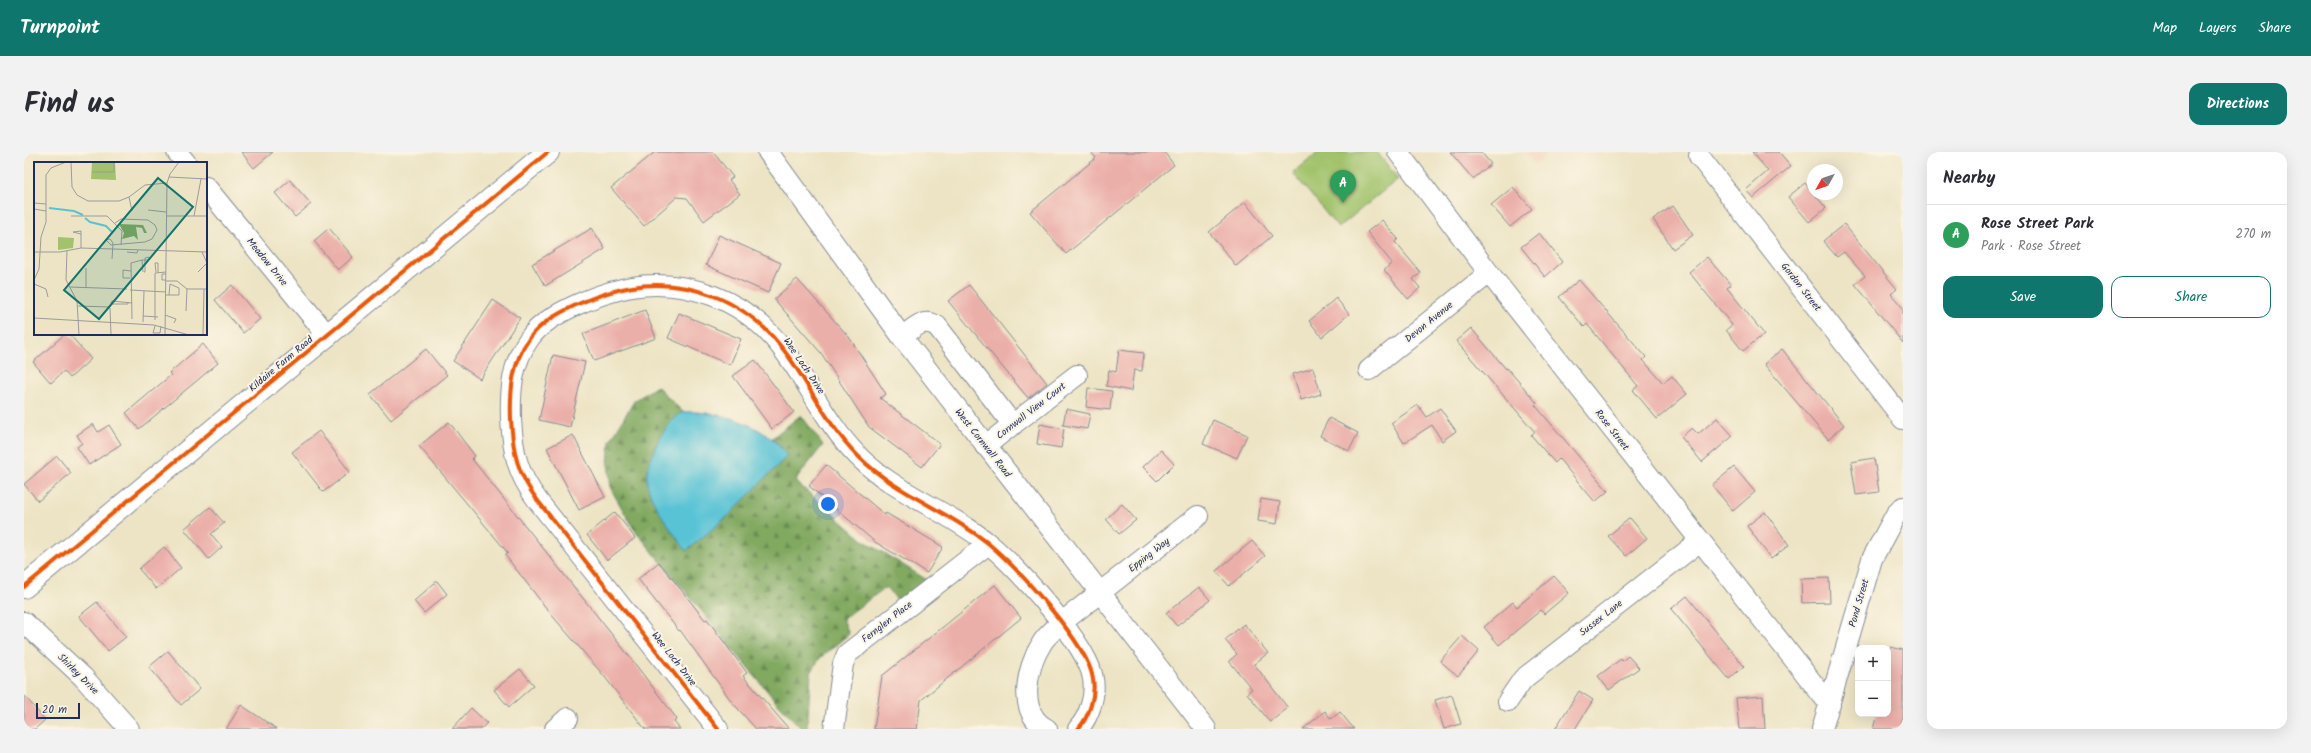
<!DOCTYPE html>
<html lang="en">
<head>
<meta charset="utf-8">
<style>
	:root { --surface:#fff; --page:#f2f2f3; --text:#2b2b33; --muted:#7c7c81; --line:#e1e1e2; --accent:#0f766e }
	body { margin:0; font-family:Kalam,sans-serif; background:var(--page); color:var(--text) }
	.controls { position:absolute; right:12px; bottom:12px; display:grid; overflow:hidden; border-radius:8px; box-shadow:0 4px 16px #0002 }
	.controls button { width:36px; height:36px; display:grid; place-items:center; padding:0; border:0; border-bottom:1px solid var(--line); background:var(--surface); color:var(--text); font:20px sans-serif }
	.compass { position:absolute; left:1783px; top:12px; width:36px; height:36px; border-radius:50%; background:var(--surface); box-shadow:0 4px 16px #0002; rotate:230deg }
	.scale { position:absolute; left:12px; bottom:10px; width:44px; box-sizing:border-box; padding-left:4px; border:2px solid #1b2f5e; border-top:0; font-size:11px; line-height:14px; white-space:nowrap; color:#1b2f5e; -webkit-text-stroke:3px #fcf5e5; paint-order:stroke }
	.you { position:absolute; left:804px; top:352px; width:14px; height:14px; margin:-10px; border:3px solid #fff; border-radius:50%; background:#1a73e8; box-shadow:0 0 0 6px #1a73e833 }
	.badge { display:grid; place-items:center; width:26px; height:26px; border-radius:50%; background:var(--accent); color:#fff; font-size:13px; font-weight:700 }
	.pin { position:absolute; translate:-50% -33px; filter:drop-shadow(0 1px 2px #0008) }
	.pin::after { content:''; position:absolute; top:21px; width:14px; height:12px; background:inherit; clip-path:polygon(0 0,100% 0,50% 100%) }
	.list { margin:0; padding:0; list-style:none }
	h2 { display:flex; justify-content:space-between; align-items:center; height:52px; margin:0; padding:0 16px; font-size:17px }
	h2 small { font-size:13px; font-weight:400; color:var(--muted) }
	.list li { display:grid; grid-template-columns:26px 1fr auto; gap:12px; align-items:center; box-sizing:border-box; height:60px; padding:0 16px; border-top:1px solid var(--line) }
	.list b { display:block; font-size:15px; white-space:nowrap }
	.list p { margin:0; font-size:13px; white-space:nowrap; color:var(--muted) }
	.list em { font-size:13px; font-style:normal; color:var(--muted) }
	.actions { display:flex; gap:8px; padding:12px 16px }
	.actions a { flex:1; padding:9px 0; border:1px solid var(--accent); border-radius:12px; text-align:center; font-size:14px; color:var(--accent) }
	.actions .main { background:var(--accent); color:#fff }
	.map { position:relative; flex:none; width:1879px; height:577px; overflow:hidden; border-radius:12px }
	header { display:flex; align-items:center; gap:24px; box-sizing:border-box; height:56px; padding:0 20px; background:var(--accent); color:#fff }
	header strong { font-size:19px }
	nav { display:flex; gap:22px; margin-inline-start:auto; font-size:14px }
	.intro { display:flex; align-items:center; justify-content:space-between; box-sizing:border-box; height:96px; padding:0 24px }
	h1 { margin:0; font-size:28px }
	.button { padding:10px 18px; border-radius:12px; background:var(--accent); color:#fff; font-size:14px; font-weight:700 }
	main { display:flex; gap:24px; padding:0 24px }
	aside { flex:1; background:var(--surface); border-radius:12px; box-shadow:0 4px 16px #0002 }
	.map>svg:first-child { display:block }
	.built { fill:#f3d4be }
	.forest { fill:url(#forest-firs); stroke:#4e6c5f }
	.park { fill:#a2c36c; stroke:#5e7965 }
	.water { fill:#59c3d5; stroke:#3a799a }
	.building { fill:#ebafa9 }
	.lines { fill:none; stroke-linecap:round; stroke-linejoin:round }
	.minor-casing { stroke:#848a92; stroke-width:22 }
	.major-casing { stroke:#848a92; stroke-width:24 }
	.minor { stroke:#fff; stroke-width:20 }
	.major { stroke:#fff; stroke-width:22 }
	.cycleway-casing { stroke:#fcf5e5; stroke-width:6 }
	.cycleway { stroke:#e8590c; stroke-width:4 }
	.labels { text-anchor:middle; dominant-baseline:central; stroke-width:4; stroke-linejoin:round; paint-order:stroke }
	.street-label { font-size:10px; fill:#1b2f5e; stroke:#fcf5e5 }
	.inset-river { fill:none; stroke:#59c3d5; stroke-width:2 }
	.inset-road { fill:none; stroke:#999c9c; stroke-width:1 }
	.view { fill:#0f766e; fill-opacity:0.15; stroke:#0f766e; stroke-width:2 }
	.inset-edge { fill:none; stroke:#1b2f5e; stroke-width:2 }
</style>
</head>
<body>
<header>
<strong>Turnpoint</strong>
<nav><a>Map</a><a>Layers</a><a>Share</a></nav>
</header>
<div class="intro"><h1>Find us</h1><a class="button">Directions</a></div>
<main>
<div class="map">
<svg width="1879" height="577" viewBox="0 0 1879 577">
	<defs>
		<pattern id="forest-firs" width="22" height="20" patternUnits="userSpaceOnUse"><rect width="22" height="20" fill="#81a960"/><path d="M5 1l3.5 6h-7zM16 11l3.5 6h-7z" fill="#698a52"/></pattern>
	</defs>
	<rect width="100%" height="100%" fill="#fcf5e5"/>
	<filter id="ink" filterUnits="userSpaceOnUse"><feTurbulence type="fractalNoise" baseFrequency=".025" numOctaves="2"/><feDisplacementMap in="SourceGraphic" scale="8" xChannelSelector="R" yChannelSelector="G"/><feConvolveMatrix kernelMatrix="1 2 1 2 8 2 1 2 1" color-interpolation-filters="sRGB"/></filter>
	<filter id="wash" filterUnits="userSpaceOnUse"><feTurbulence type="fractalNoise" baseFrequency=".012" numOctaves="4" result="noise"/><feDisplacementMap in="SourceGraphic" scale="16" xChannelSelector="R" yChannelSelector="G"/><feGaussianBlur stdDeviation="0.9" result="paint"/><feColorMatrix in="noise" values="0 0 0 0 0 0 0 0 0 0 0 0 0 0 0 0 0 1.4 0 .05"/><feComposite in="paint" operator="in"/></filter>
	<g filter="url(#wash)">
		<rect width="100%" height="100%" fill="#ede4c5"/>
		<path class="built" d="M1501 0H1526L1511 13Z"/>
		<path class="forest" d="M633 234 659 260 650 266 692 374 704 364 758 296 748 286 777 263 799 293 771 329 839 388 903 428 875 450 862 435 819 467 825 482 795 507 787 521 783 577H778L749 546 609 376 587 337 584 312 586 289 610 249Z"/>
		<path class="park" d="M1295 0H1353L1374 27 1314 76 1269 21Z"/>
		<path class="water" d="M659 260C694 258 744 273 763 304L704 364 662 399C650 380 625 351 623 329 622 318 627 306 631 296 637 282 646 269 659 260Z"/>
		<g id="blocks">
			<path class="building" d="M217 0H249L230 16Z
				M631 0H689L709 25 705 28 716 42 680 69 663 46 653 45 620 74 587 36Z
				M1067 0H1140L1150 13 1042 102 1006 60 1072 6Z
				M1426 0H1457L1467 12 1449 27Z
				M1728 0H1755L1767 14 1729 46 1722 38 1744 19Z
				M266 28 287 52 271 65 251 41Z
				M1781 31 1802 56 1785 70 1764 45Z
				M1489 35 1508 57 1486 75 1467 53Z
				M1221 50 1248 84 1212 114 1185 80Z
				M1649 54 1669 83 1649 97 1629 67Z
				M1358 68 1374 87 1371 90 1397 121 1389 127 1396 136 1384 147 1360 118 1368 111 1343 80Z
				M1820 72 1873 137 1867 142 1879 156V191L1831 132 1841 124 1820 100 1813 105 1799 89Z
				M305 76 329 105 314 118 290 89Z
				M568 76 581 97 521 134 508 112Z
				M1515 81 1538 110 1521 125 1497 95Z
				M695 83 757 111 744 141 682 113Z
				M1683 105 1707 133 1703 136 1740 182 1719 199 1702 178 1708 173 1665 120Z
				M773 127 825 185 862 242 856 246 916 292 898 315 845 275 797 201 750 147Z
				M1555 128 1622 205 1619 208 1639 231 1648 224 1663 242 1633 267 1609 238 1614 234 1563 172 1560 175 1535 145Z
				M208 133 236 167 219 181 191 148Z
				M945 133 1023 231 1004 246 924 149Z
				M1312 146 1325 162 1298 185 1285 169Z
				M469 148 496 166 456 227 429 209Z
				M621 158 632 186 570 209 559 182Z
				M655 161 717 187 706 213 644 186Z
				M1447 176 1482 217 1483 216 1513 251 1511 253 1584 339 1571 350 1535 307 1531 311 1507 283 1511 280 1432 189Z
				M41 182H45L67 207 46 226 40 219 27 231 9 210Z
				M179 192 194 211 115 277 102 261 147 223 145 221Z
				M402 197 423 223 367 268 346 242Z
				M1758 197 1820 273 1804 287 1740 212Z
				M1095 198 1120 201 1118 219 1110 218 1107 239 1082 234 1085 218 1092 220Z
				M529 203 561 210 546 275 515 268Z
				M731 208 770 260 748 277 709 224Z
				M1289 216 1297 242 1277 248 1269 222Z
				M1064 236 1088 239 1086 258 1062 255Z
				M1394 253 1403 265 1416 256 1432 279 1418 289 1408 273 1380 291 1367 271Z
				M1042 257 1066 262 1063 277 1039 273Z
				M1305 266 1334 281 1325 299 1296 284Z
				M1693 266 1709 284 1678 310 1657 285 1668 276 1674 282Z
				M1189 268 1223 283 1213 306 1179 292Z
				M425 270 451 304 448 307 605 504 653 567 650 570 656 577H621L580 524 526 461 481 403 484 401 395 294Z
				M69 272 74 280 85 273 97 292 65 313 53 295 58 291 53 283Z
				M1016 272 1040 277 1037 296 1013 292Z
				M295 279 326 320 299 340 268 300Z
				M549 283 581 345 555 358 523 296Z
				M1137 298 1150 312 1133 329 1119 315Z
				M33 304 47 321 14 349 0 332Z
				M1850 306 1855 340 1832 343 1827 310Z
				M802 313 861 363 862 361 919 395 903 421 851 390 785 334Z
				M1710 315 1731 340 1709 359 1688 333Z
				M1237 347 1256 350 1253 372 1234 369Z
				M1098 352 1112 368 1095 382 1082 367Z
				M186 355 200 371 187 382 198 395 185 407 160 377Z
				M591 360 611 386 583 408 563 383Z
				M1741 360 1765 393 1747 407 1723 374Z
				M1606 366 1623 386 1602 404 1584 384Z
				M1228 389 1241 404 1205 434 1192 419Z
				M140 395 157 416 132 437 115 417Z
				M635 410 681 468 683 467 723 521 719 524 765 577H732L708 550 656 478 655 479 614 427Z
				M1530 424 1545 441 1520 462 1517 458 1475 493 1460 475 1489 450 1493 455Z
				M1805 426 1806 450 1778 451 1777 427Z
				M413 429 423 442 400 461 390 449Z
				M971 433 997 466 897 548 893 577H850L858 524Z
				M1175 435 1186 448 1153 474 1142 461Z
				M1663 444 1720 514 1705 527 1647 457Z
				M73 450 102 485 84 499 55 464Z
				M1220 472 1244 501 1230 512 1264 556 1246 570 1223 541 1228 537 1205 509 1213 502 1201 488Z
				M1438 484 1455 499 1434 524 1416 509Z
				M1867 495 1879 498V565L1876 577H1849L1853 562H1864V509Z
				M144 499 176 537 157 553 125 515Z
				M1604 504 1615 516 1585 538 1574 524 1597 507 1598 509Z
				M496 517 510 533 485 555 470 538Z
				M1555 539 1569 548 1551 577H1531Z
				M0 543 21 568 11 577H4L0 572Z
				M1428 543 1437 572 1420 577 1411 548Z
				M1739 544 1741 577H1715L1712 546Z
				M217 553 253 577H202Z
				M447 556 463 571 457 577H428Z
				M1301 559 1307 567 1316 560 1330 577H1279Z"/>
		</g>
	</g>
	<g filter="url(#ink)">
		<use href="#blocks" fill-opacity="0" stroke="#848a92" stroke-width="1"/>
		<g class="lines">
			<defs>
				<path id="minor" d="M153 0 162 11
					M744 0 878 185 1182 577
					M1374 0 1465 121 1806 553
					M1675 4 1879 267
					M182 35 304 184
					M878 185C890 176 899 165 913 174L989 273
					M1345 218 1465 121
					M961 294 1053 223
					M0 470 59 525 105 577
					M1484 549 1499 527 1676 389
					M531 577 544 566
					M694 577 514 349C493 321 489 301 487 267 486 239 488 211 505 187 516 171 535 161 552 153 599 132 640 125 690 144 771 176 780 250 835 305 872 342 925 359 965 392 992 415 1065 493 1069 527 1072 544 1065 565 1054 577
					M810 577 819 512 823 502 964 392
					M1023 577C992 561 1003 515 1018 491 1022 484 1031 477 1037 471L1174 364
					M1798 577 1848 407 1872 362 1879 355"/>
				<path id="major" d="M0 435 524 0"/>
			</defs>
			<use href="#minor" class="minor-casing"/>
			<use href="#major" class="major-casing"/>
			<use href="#minor" class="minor"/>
			<use href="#major" class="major"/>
			<defs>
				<path id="cycleway" d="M0 435 524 0
					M694 577 514 349C493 321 489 301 487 267 486 239 488 211 505 187 516 171 535 161 552 153 599 132 640 125 690 144 771 176 780 250 835 305 872 342 925 359 965 392 992 415 1065 493 1069 527 1072 544 1065 565 1054 577"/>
			</defs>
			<use href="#cycleway" class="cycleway-casing"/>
			<use href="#cycleway" class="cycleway"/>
		</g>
	</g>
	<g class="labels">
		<g class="street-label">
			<text transform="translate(243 110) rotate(51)">Meadow Drive</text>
			<text transform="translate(1777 135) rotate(52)">Gordon Street</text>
			<text transform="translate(1405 170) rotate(-39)">Devon Avenue</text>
			<text transform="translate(257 212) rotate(-40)">Kildaire Farm Road</text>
			<text transform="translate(780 214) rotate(56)">Wee Loch Drive</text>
			<text transform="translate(1007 259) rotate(-38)">Cornwall View Court</text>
			<text transform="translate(1588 278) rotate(52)">Rose Street</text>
			<text transform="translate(959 291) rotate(52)">West Cornwall Road</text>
			<text transform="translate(1125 403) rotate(-38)">Epping Way</text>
			<text transform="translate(1835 451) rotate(-74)">Pond Street</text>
			<text transform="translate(1577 466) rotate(-38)">Sussex Lane</text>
			<text transform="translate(863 470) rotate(-38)">Fernglen Place</text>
			<text transform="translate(650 507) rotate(52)">Wee Loch Drive</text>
			<text transform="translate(54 522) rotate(45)">Shirley Drive</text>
		</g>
	</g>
	<g transform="translate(10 10)">
		<rect width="173" height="173" fill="#ede4c5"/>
		<path d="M85 62 109 63 113 71H110L108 66 102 65 104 78 100 74 88 77 90 71Z" fill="#81a960"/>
		<path d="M58 0H81L82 18 57 17ZM24 75 40 76 39 86 24 88Z" fill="#a2c36c"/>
		<path class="inset-river" d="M15 46 40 49 49 53M51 56 56 60 72 64 78 70"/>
		<path class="inset-road" d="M37 0 38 25 43 33 54 39H85L95 35 111 23 133 21M58 10H80V0M135 15 173 17M95 35 98 49M0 41 12 42M0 47 12 49M114 48 132 50M37 54H73L88 69 87 83M133 54H173M160 54 167 17M47 72 39 70 47 69V86M72 78 77 83 111 80 118 77 123 68 121 63 114 58 87 57 81 61M72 78 76 77 79 81 78 97M33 89 32 118 43 139 45 173M0 90H26L47 86 173 90M93 90 103 91 104 88M168 90 173 101M109 110 108 98H115V95L111 96V110H110M122 110 121 101H124V110M164 110 173 101M132 112H128V118H132M96 116H89V108L97 109M0 118 5 107 7 75 12 60V13L17 6 32 0M132 119H143L153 127H173M0 122 12 127 14 135M36 125 93 127M52 126V106M96 128 132 130M132 133H145V126L136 122 135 133M78 142H94V140M44 144 75 145M77 144 75 146 78 139 98 141M76 146 77 173M152 149 153 127M131 153 142 157 140 161M109 154 124 155M0 156 120 163 155 173M98 157 97 101 108 98M121 158V111L132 110M109 160 110 129M121 164 119 171H126L127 164M131 173 133 21 136 12 145 0M169 173 170 127"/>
		<path class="view" d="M124 16 159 45 65 157 30 128Z"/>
		<rect width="173" height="173" class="inset-edge"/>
	</g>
</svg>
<div class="controls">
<button>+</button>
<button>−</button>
</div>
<svg class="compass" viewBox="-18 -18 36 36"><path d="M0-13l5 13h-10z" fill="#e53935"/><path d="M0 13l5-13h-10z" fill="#7c7c81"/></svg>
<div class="scale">20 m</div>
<div class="you"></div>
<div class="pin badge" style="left:1319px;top:51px;background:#2e9e5b">A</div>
</div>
<aside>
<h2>Nearby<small></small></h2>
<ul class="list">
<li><span class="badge" style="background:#2e9e5b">A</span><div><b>Rose Street Park</b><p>Park · Rose Street</p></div><em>270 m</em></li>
</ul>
<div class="actions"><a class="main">Save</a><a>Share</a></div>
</aside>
</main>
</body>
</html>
